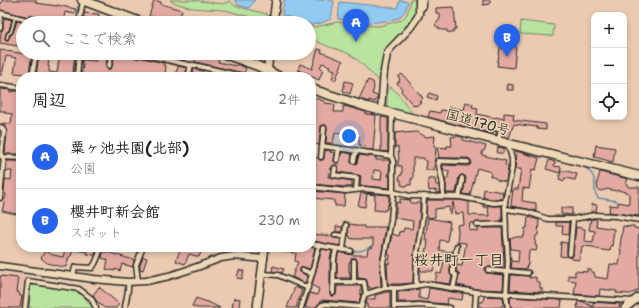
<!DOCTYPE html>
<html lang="ja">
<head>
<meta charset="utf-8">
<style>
	:root { --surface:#fff; --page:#f6f6f6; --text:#222; --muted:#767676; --line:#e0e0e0; --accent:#2563eb }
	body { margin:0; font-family:"Shantell Sans","Klee One",sans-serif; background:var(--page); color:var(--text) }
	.controls { position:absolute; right:12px; top:12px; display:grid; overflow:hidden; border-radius:8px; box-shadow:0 2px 6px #0003 }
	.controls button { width:36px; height:36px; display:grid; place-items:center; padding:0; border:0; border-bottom:1px solid var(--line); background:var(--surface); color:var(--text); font:20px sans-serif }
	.you { position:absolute; left:349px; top:136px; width:14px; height:14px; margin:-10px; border:3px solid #fff; border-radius:50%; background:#1a73e8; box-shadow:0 0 0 6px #1a73e833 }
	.badge { display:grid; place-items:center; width:26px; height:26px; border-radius:50%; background:var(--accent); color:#fff; font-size:13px; font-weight:700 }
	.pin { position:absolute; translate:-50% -33px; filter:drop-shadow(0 1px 2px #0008) }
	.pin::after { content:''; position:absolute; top:21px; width:14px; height:12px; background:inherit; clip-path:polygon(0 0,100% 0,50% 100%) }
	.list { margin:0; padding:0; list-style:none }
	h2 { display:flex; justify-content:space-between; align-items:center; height:52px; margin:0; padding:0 16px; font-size:17px }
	h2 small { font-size:13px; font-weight:400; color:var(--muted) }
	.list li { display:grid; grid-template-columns:26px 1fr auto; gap:12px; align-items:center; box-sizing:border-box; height:64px; padding:0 16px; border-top:1px solid var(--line) }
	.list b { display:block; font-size:15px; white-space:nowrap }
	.list p { margin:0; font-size:13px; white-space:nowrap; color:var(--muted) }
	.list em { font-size:13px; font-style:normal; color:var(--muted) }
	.icon { flex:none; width:22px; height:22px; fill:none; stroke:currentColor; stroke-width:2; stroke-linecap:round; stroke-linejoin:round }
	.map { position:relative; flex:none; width:639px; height:308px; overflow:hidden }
	.search { position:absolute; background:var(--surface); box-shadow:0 2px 6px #0003; left:16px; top:16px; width:300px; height:44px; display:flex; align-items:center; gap:10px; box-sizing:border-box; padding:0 14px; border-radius:22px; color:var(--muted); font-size:15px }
	.panel { position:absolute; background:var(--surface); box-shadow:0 2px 6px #0003; left:16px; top:72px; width:300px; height:180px; border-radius:16px }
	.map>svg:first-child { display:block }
	.built { fill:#e5bda9 }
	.green { fill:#bae39f; stroke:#728765 }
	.water { fill:#92cbf1; stroke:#698ba2 }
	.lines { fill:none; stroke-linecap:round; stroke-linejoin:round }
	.stream { stroke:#698ba2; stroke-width:1.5 }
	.building { fill:#e4aaa2; stroke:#2b2b2b; fill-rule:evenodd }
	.lane-casing { stroke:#2b2b2b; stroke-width:5 }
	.street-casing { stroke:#2b2b2b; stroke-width:7 }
	.secondary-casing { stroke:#2b2b2b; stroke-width:9 }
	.primary-casing { stroke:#2b2b2b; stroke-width:10 }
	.highway-casing { stroke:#2b2b2b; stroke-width:11 }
	.lane { stroke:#eed8b7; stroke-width:2 }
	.street { stroke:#eed8b7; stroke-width:4 }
	.secondary { stroke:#eed8b7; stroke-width:6 }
	.primary { stroke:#eed8b7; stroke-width:7 }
	.highway { stroke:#eed8b7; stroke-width:8 }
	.labels { text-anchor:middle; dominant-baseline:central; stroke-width:3; stroke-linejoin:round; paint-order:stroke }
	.street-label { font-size:14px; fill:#2b2b2b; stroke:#eed8b7 }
	.neighbourhood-label { font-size:15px; font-weight:bold; fill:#2b2b2b; stroke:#eed8b7 }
</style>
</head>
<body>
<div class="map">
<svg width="639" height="308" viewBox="0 0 639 308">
	<rect width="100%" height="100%" fill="#ebcab1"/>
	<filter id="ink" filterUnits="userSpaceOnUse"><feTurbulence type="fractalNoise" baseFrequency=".025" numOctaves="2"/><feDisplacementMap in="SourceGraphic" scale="8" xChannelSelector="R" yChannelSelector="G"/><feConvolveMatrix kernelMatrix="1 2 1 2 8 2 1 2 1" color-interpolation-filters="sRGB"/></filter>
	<g filter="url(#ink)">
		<path class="built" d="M0 273 31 277 28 308H0Z"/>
		<path class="green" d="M170 0H194L222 4 230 1 235 6 267 14V22L225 10 192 8 172 2Z
			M410 0H417V7L415 14 408 23 392 44 380 82C370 73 361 61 349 54 335 47 321 47 309 35V26L316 27 337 22 362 25 379 26 402 20 407 14 410 4Z
			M521 21 554 25 553 36 520 34Z
			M391 87C396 90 409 108 412 114L410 115 393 110 387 107C387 99 386 93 391 87Z
			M31 283 74 291 82 295 93 308H29Z"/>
		<path class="water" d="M235 0H255L249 8 238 5Z
			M284 0H319L334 1 331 19 322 23 311 25 309 24V23H305L282 15Z
			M400 0 408 2 405 11 399 18 387 21 367 23 338 19 340 2 397 8Z"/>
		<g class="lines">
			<path class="stream" d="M77 13 78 6
				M583 167C587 168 588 170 591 173 599 182 591 189 598 198L617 201
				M351 249H353V251C361 252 366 249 373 245"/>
		</g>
		<path class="building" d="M2 0H36V3L57 6V5L76 9 74 14 65 12 63 23H44V21L38 19 39 17 29 15V17L0 10V3H2Z
			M154 0 161 2V4L182 10 178 23H159L156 22 157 18 149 16Z
			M483 0H490V4L483 5Z
			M454 7 456 29H454L453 33 447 32V30H441L435 25 440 19V13H436V8Z
			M84 13 99 14 98 23H83Z
			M4 18 12 20 9 30 6 33 5 38 6 40H8L10 36 13 33 17 21 24 23H23V27L21 34 23 35V47L0 43 1 31 3 28Z
			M501 43 509 44 516 46 514 68 497 66Z
			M318 49 322 50 321 52 343 61 335 81 332 79 335 70 329 68 330 66 322 63 320 68 323 69 319 80 308 75 309 74 298 70 300 64 312 69Z
			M0 50 25 54 32 53 29 74 14 73 16 61 15 60 16 58 6 56 2 75H0Z
			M39 53 50 54 48 66H49V72L57 73 59 59 51 57 52 53H75L73 72 74 73V77H36Z
			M97 53H108L106 66V68L108 69H110L112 67 115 53H120L119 55 127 57 128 56 139 59V57L164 63 163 65 166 66 165 75 164 74 163 76 160 75 159 77H156L132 71 131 73 126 72 125 77H81L83 65H82V60L96 61Z
			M153 53H186L184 60Z
			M197 53H208L216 55 220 58 218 62 236 66 237 64 246 68 244 73 195 62Z
			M279 53H294L293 59Z
			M178 66 187 68 185 76 174 77 176 71H177Z
			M194 69 203 71 202 77H192Z
			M402 74 423 98 419 101 421 102 416 106 414 104 413 105 401 91 402 89 397 83 400 81 399 80 400 79 398 77Z
			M368 80 373 82 374 88 372 94 378 96 375 102 369 100V102L359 99Z
			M345 81 353 83 350 94 343 91Z
			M508 84 513 85V90H507Z
			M0 89 11 90V92L16 91H21L20 154H5L7 131 3 123 11 124 12 114 5 113V111H0Z
			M429 93 437 96 436 100 427 97Z
			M311 98 320 99V100L325 101V103L333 104V105H335L334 112H343V106L348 107 366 112V114L376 115 373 150 364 149 365 146 359 145V136L335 133 333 143H326L327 128 326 125H324L321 126V127L319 145 315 144 313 154H311Z
			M466 102 473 104 472 107 478 108 477 114 495 118 496 117 504 119V113L514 114 513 120 546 124V130L537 129V127L514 124 509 138 503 136 504 131 503 127 491 123 487 124V127L489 129 497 132 496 135 428 117 430 111 440 113 441 110 448 111 449 107 464 110Z
			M381 117 388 118V152L381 151Z
			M404 132V133L417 132 426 137 435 136 434 147H436L434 170H426L427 161 424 160V158H413V179H411V185H407V186H403V185H401V180H399L400 175H402V166H398V160H399L398 147H395V133Z
			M457 136 463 137V140L486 146 484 151H482V155L506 161 505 165 508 166V168L506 182 497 180V179L495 178 490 176 491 172 477 168 470 195 463 194 466 178 465 176 462 175 459 177 456 193H446V185L445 179H448L449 171 444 170 442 165 468 166 470 165 471 162V160L468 158H439L437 147 447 148V146H452L451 137Z
			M596 145 615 148 613 162 594 157Z
			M498 147 504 148 503 153H497Z
			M325 150 331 151 330 152 335 153 334 161 337 163 339 162 340 161 342 152 352 154 351 162 354 164 357 163 359 155 376 157V160H389L390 165 388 176H390V188L364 186H360L361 176 357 175 338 172V167L335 165 333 166 331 169 330 168 328 177 352 181V187H346L311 184V174L314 172 315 164 314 161H311V157L318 158 320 160H323L324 158ZM374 170 382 171 381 180 373 179Z
			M516 151 539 158 536 170 532 169 529 189 523 188 522 201 536 203V211L528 209 511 206V205L513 189H518L521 169H515Z
			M549 160 555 162 554 166 561 167 560 173 546 169Z
			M7 161H21L20 175H21V215L2 211 6 194H4L5 179 11 180 12 171H6Z
			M561 171H567L577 174 575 180 565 178 564 181 559 179Z
			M600 172 628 179 626 184 628 185V187H639V216L609 212 610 205 618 206V202L629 204V193L618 190 617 191 607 189 606 190H603L602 191 598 190 597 183Z
			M428 179H435L436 185H439L440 193H436V190L429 191Z
			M484 189 503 192 502 199H494L484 198 485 197H483Z
			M311 191 345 194 344 206H335V203H334V200L311 198Z
			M361 193 389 195V204H388L387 209H385V211L374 210 375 195 367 194 365 207 358 206Z
			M400 199 411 200 410 203H420V216L414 253 413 283 400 284H388L387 263 389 264 390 255 388 254 392 234 399 236 400 231 403 232 404 228 412 229 413 221 395 218V213H396V202L400 203Z
			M427 200H460L469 202V215L489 216 488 208 483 207V205L494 206H502V221L470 223 469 230 478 231V228H502L504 261V268L488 267 485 268V270L486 273H487L504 275 503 290 476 289 457 285 459 275V273L456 271V265L462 266 466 243 457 242 458 231 457 225 464 224 463 213 455 214 453 202 451 214H450L449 207 435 209V217L428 218V216H426Z
			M592 204 597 205 596 212H591Z
			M561 208H572V215L561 214Z
			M528 217 532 218 539 220 538 235 536 236 535 245 537 246 536 251 529 250 528 265H527L526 269 511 268 512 261 518 262 519 250 511 249 510 239 516 237H524L525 228H527Z
			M428 218 450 222 447 241 440 240 439 250 449 252 450 251 452 252 450 265V273L452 277 450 284 435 282 437 273 441 274 444 262 436 260 433 271H420V255L424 256 426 248 427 249 428 240H425Z
			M591 219H595L597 220 596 226 614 229 612 246 611 245 610 250 609 251 596 249V248L593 247 583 246H582L581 253H580L579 260 572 259V258L570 257 573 256V254L576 227 585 229 584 241 593 242 595 231 589 230Z
			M556 222H569L568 235 562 234 563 226H556Z
			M349 225 351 224 355 225V226H364V228H374V227H386L380 263 381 286 371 289 370 287H368L367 281 366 279 358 278 357 261 356 258H352L350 262H349V272H350V278H337V259L339 252 352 255H367L368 249 373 247V239H354L350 238V236L348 235Z
			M336 226 342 227V232H336Z
			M623 226 630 227V226H634V228L639 229 638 247H639V290L630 294 616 293 617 291 600 289 599 296 574 294 576 281 568 280V275L575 276V271L587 272V269L591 270V272H594L595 277 608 279 610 264 619 265 621 250H620V246Z
			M312 234 331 236 334 238 341 239 340 246 311 241Z
			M561 242 567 243V254L569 257 560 256Z
			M66 247H95L97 248 95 255H93L87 254V252L73 250 71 256H70L69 257 66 267 58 266 47 263 41 258 45 251 53 255 63 257Z
			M173 247H188L196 250 197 247H216L215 251 204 248V247L202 252H201L199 257 189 254 185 264 176 261 180 250Z
			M284 247H309L315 248 310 269 303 267 300 269V272L308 276 305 283 292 277 298 262 295 261 296 253 283 252Z
			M322 249 332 251 330 259V295L333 296 336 295 337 286H361V294L359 303 322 300 315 308H305L310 293 317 295 319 289 313 286 312 285Z
			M103 251 134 260 133 267 122 264 120 271 115 269V271L106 269 108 260 102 258Z
			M143 257 147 258 143 270 140 269V265Z
			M273 266 284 269 282 273 272 271Z
			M239 270 244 271 242 279 237 278Z
			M511 275 530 276 529 278 536 277V281L540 283V288H542V292L510 290Z
			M0 276 18 278 16 292H19V295L22 296 20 308H0Z
			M99 287 119 304 116 308H104L95 299 93 295Z
			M295 287 302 290 296 308H287Z
			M429 288 453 292 463 293 462 300 448 298 447 304 419 302H398V292L419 289V298L427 300Z
			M386 292H390V308H367V304H366L367 299H375V295Z
			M484 296 503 297 504 305H502V307L481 308V306H479V302H483Z
			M510 297 562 300 561 308H511Z
			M196 298 210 303 220 308H197L192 306Z
			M234 298 240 299 239 308H232Z
			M578 301 584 302 593 307V302L620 304 619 308H577Z"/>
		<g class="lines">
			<defs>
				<path id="lane" d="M7 38 8 34 11 32 15 17"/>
				<path id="street" d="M0 13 39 23
					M79 23 83 1
					M0 28 1 14
					M137 53 189 65H194L246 77
					M109 66 112 53
					M32 77 36 53
					M77 77 79 53
					M188 77 191 65
					M0 85 21 88
					M490 126 501 130 498 141
					M322 146C346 149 368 153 391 156
					M1 156 4 131 1 127
					M2 157 21 158
					M321 157 324 128
					M337 160 339 148
					M354 161 356 150
					M335 168 334 175 357 178 356 190
					M311 171 312 164
					M311 187 346 191 364 189 393 192 410 196 460 197 494 203 505 202
					M443 197V185L438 161 468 162
					M459 197 462 182V178
					M0 198 4 157
					M506 209 527 212 548 219H573L595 215 616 216 639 220
					M477 225 506 224
					M335 235 345 236
					M311 244 351 251
					M343 250 346 225
					M570 254 573 219
					M303 270 312 274
					M488 270 508 272
					M508 271 528 273
					M262 274 278 275 308 288
					M73 276 75 267 92 268C97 262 99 255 101 247
					M138 281 136 265 143 247
					M334 282H364L366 294
					M354 282V261
					M416 286 417 253 423 216 424 196
					M385 288 383 263 391 220 393 195V161L391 156 392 113
					M453 289 456 275 453 273V265L457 246
					M333 293 334 259 336 249
					M394 306H406L419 305 450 308
					M25 308 28 281 79 289 91 298 96 308
					M125 308C126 299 129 291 128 282
					M301 308 312 274 319 245
					M319 308 322 305 326 304 361 307
					M361 308 364 296 366 294 385 288H400L427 284 476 292 633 301
					M394 308V288
					M475 308 476 292
					M508 308 506 295 508 261 507 244 506 236 505 202 512 168V159L509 148 510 144"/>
				<path id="secondary" d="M420 9 423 6V0
					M381 110 384 71 387 54 390 49 410 28 417 18 419 14V0
					M0 266 94 279 128 282 146 281 169 276 197 267 221 258 234 256 264 259"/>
				<path id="primary" d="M273 23 276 0
					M267 77 269 53
					M257 308 265 247
					M625 308 639 297"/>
				<path id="highway" d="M82 0 143 23
					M222 53 258 66 280 77
					M311 89 367 107 419 120 506 143 639 176"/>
			</defs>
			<use href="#lane" class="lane-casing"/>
			<use href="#street" class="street-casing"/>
			<use href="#secondary" class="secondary-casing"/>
			<use href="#primary" class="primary-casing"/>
			<use href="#highway" class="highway-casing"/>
			<use href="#lane" class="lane"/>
			<use href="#street" class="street"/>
			<use href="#secondary" class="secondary"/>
			<use href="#primary" class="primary"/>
			<use href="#highway" class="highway"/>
		</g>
	</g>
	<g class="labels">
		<g class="street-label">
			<text transform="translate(478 122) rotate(15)">国道170号</text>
		</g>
		<g class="neighbourhood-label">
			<text x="459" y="260">桜井町一丁目</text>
		</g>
	</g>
</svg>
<div class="controls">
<button>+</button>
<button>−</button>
<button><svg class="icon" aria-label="locate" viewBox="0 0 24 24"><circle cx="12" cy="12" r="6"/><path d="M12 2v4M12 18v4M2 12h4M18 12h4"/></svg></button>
</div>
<div class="you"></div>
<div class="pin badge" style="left:356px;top:42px">A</div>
<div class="pin badge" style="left:507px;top:57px">B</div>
<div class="search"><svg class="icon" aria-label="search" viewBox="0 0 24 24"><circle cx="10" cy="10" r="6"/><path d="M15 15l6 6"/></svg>ここで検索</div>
<section class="panel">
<h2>周辺<small>2件</small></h2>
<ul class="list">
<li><span class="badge">A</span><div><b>粟ヶ池共園(北部)</b><p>公園</p></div><em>120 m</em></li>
<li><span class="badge">B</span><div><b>櫻井町新会館</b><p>スポット</p></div><em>230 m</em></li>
</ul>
</section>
</div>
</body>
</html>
